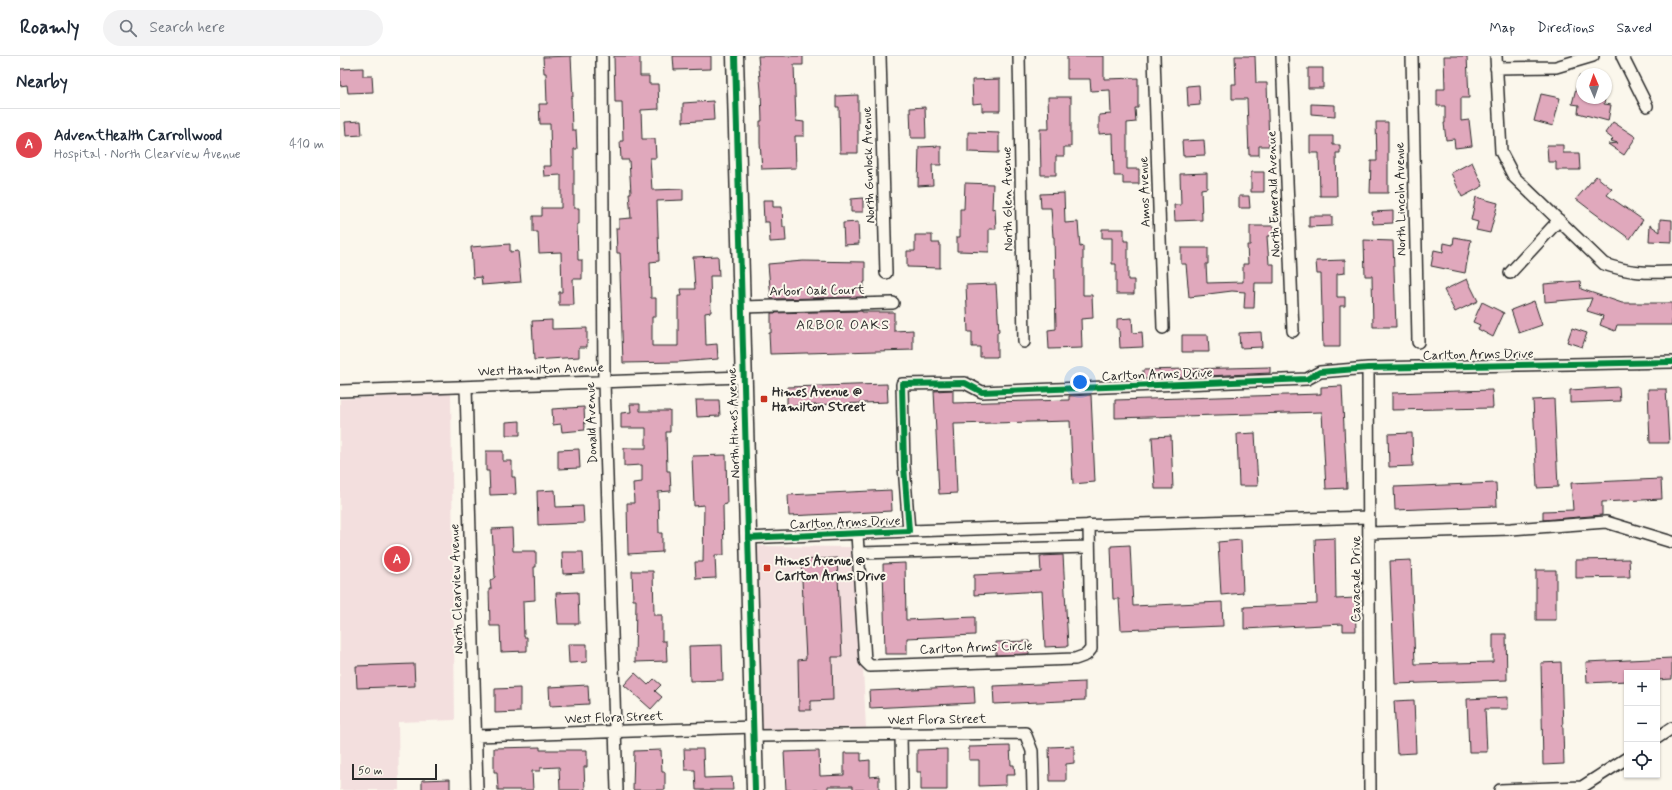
<!DOCTYPE html>
<html lang="en">
<head>
<meta charset="utf-8">
<style>
	:root { --surface:#fff; --page:#f2f2f3; --text:#1f2937; --muted:#747a83; --line:#e0e1e3; --accent:#c8321e }
	body { margin:0; font-family:Mynerve,sans-serif; background:var(--page); color:var(--text) }
	.controls { position:absolute; right:12px; bottom:12px; display:grid; overflow:hidden; border-radius:0px; box-shadow:0 1px 3px #0004 }
	.controls button { width:36px; height:36px; display:grid; place-items:center; padding:0; border:0; border-bottom:1px solid var(--line); background:var(--surface); color:var(--text); font:20px sans-serif }
	.compass { position:absolute; left:1236px; top:12px; width:36px; height:36px; border-radius:50%; background:var(--surface); box-shadow:0 1px 3px #0004; rotate:358deg }
	.scale { position:absolute; left:12px; bottom:10px; width:85px; box-sizing:border-box; padding-left:4px; border:2px solid #2b2b2b; border-top:0; font-size:11px; line-height:14px; white-space:nowrap; color:#2b2b2b; -webkit-text-stroke:3px #fbf7ec; paint-order:stroke }
	.you { position:absolute; left:740px; top:326px; width:14px; height:14px; margin:-10px; border:3px solid #fff; border-radius:50%; background:#1a73e8; box-shadow:0 0 0 6px #1a73e833 }
	.badge { display:grid; place-items:center; width:26px; height:26px; border-radius:50%; background:var(--accent); color:#fff; font-size:13px; font-weight:700 }
	.pin { position:absolute; translate:-50% -50%; border:2px solid #fff; box-shadow:0 1px 4px #0006 }
	.list { margin:0; padding:0; list-style:none }
	h2 { display:flex; justify-content:space-between; align-items:center; height:52px; margin:0; padding:0 16px; font-size:17px }
	h2 small { font-size:13px; font-weight:400; color:var(--muted) }
	.list li { display:grid; grid-template-columns:26px 1fr auto; gap:12px; align-items:center; box-sizing:border-box; height:72px; padding:0 16px; border-top:1px solid var(--line) }
	.list b { display:block; font-size:15px; white-space:nowrap }
	.list p { margin:0; font-size:13px; white-space:nowrap; color:var(--muted) }
	.list em { font-size:13px; font-style:normal; color:var(--muted) }
	.icon { flex:none; width:22px; height:22px; fill:none; stroke:currentColor; stroke-width:2; stroke-linecap:round; stroke-linejoin:round }
	.map { position:relative; flex:none; width:1332px; height:734px; overflow:hidden }
	header { display:flex; align-items:center; gap:24px; box-sizing:border-box; height:56px; padding:0 20px; background:var(--surface); border-bottom:1px solid var(--line) }
	header strong { font-size:19px }
	nav { display:flex; gap:22px; margin-inline-start:auto; font-size:14px }
	.search { width:280px; height:36px; background:var(--page); display:flex; align-items:center; gap:10px; box-sizing:border-box; padding:0 14px; border-radius:22px; color:var(--muted); font-size:15px }
	main { display:flex }
	aside { flex:1; background:var(--surface) }
	.map>svg:first-child { display:block }
	.built { fill:#f3dfde }
	.building { fill:#e0a8bc; stroke:#2b2b2b }
	.lines { fill:none; stroke-linecap:round; stroke-linejoin:round }
	.street-casing { stroke:#2b2b2b; stroke-width:14 }
	.secondary-casing { stroke:#2b2b2b; stroke-width:19 }
	.street { stroke:#fbf7ec; stroke-width:11 }
	.secondary { stroke:#fbf7ec; stroke-width:16 }
	.cycleway-casing { stroke:#fbf7ec; stroke-width:8 }
	.cycleway { stroke:#00873e; stroke-width:6 }
	.poi-dot { fill:#c8321e; stroke:#fbf7ec; stroke-width:1.5 }
	.labels { text-anchor:middle; dominant-baseline:central; stroke-width:4; stroke-linejoin:round; paint-order:stroke }
	.street-label { font-size:13px; fill:#2b2b2b; stroke:#fbf7ec }
	.poi-label { font-size:13px; font-weight:bold; fill:#2b2b2b; stroke:#fbf7ec; text-anchor:start }
	.neighbourhood-label { font-size:14px; letter-spacing:1px; fill:#2b2b2b; stroke:#fbf7ec }
</style>
</head>
<body>
<header>
<strong>Roamly</strong>
<div class="search"><svg class="icon" aria-label="search" viewBox="0 0 24 24"><circle cx="10" cy="10" r="6"/><path d="M15 15l6 6"/></svg>Search here</div>
<nav><a>Map</a><a>Directions</a><a>Saved</a></nav>
</header>
<main>
<aside>
<h2>Nearby<small></small></h2>
<ul class="list">
<li><span class="badge" style="background:#e0444e">A</span><div><b>AdventHealth Carrollwood</b><p>Hospital · North Clearview Avenue</p></div><em>410 m</em></li>
</ul>
</aside>
<div class="map">
<svg width="1332" height="734" viewBox="0 0 1332 734">
	<rect width="100%" height="100%" fill="#fbf7ec"/>
	<filter id="ink" filterUnits="userSpaceOnUse"><feTurbulence type="fractalNoise" baseFrequency=".025" numOctaves="2"/><feDisplacementMap in="SourceGraphic" scale="8" xChannelSelector="R" yChannelSelector="G"/><feConvolveMatrix kernelMatrix="1 2 1 2 8 2 1 2 1" color-interpolation-filters="sRGB"/></filter>
	<g filter="url(#ink)">
		<path class="built" d="M111 337 115 664 58 666 59 734H0V343Z
			M417 490 512 491 519 605 523 612 526 673 420 674Z"/>
		<path class="building" d="M231 0 233 41H231L232 74H236L237 93H234V152H239V168H237L238 204H242V223H233L234 249H219V236H222L221 196 199 197 198 176H193V160H202V152H221V119L204 120 203 110H211L210 68H200L199 48H207L206 17H204L203 1Z
			M274 0H300V20H309V28H318L319 53 301 54 302 83H315L316 102H310L312 134 343 133V144L317 145 319 205 310 206 311 242H316V261H312V290H338V240H342L341 233H355L353 201 378 200 379 220H370L371 256 365 257 366 289 377 288 378 303 339 306 283 307 280 217H281L280 197H277L276 172H279V163L291 162 289 137H291L289 104H281L280 85H283L282 46H275Z
			M333 0H371V13L334 14Z
			M418 0H463V9H454L456 65 464 66V80H455L456 112 422 113 420 87V65H422L421 35Z
			M727 0H764V23L798 22V52H795L796 66 787 67V113H799V128H783V120H774L773 77 759 78V59L771 58 770 34 751 35 750 23H727Z
			M895 0H915L916 27H927L929 90H919V99H909L907 43H892V28H896Z
			M1104 0H1127L1129 42H1121V65L1129 64 1132 90 1115 92 1114 83 1106 84 1104 67H1105V50H1097V33H1105Z
			M23 12V20H32L33 36 8 37 7 29 0 30V13Z
			M968 12H983V32H968Z
			M1239 20 1242 21V42H1265L1264 48 1271 49 1268 65 1238 57 1239 49 1232 48Z
			M660 23V55H642V47L633 48 632 24Z
			M859 29 860 49 848 50 847 30Z
			M1201 38 1220 42 1213 70 1194 65Z
			M518 39V97H500L499 51H496V40Z
			M708 41H731V91H724V100H716V119H701L700 73H709Z
			M373 45 374 64 343 66V47Z
			M971 48 995 49V60L971 58Z
			M585 51 586 82H571L570 52Z
			M21 65 22 79 6 80 5 66Z
			M1036 66H1048V137H1030L1031 105H1037Z
			M1273 66 1296 81 1284 99 1268 88 1278 87 1271 85 1273 83 1265 77Z
			M628 76 659 77V97L628 96Z
			M970 80H993V89H1000V97H996L997 140H980L979 97H970Z
			M864 84 865 99 843 100 842 85Z
			M1207 89H1223V97H1239L1240 114H1216V106H1208Z
			M601 90V109H592L593 129 578 130 579 91Z
			M1132 106 1143 130 1122 141 1111 117Z
			M911 116H924V136H911Z
			M867 117V132L861 133 862 164 835 165 834 149H841L840 118Z
			M1256 120 1272 133 1267 139 1303 164 1290 183 1253 156 1236 143Z
			M625 127 653 128 652 153 655 152 656 173H649V196L617 195V181H620V153H624Z
			M724 137 725 167 738 166 740 191 743 190V239H752L753 262 741 263 742 292 709 293 708 274 716 273 714 181H713L711 152H701L700 138Z
			M899 140H909L910 152H899Z
			M1136 141 1158 147 1150 177 1136 174 1138 166 1131 164Z
			M523 142V156H511V143Z
			M423 144H433V151H442L443 171H445L446 185 430 186 429 166H424Z
			M1053 155V167L1033 168 1032 156Z
			M969 160H992V170L969 171Z
			M1320 163 1332 164V186L1309 185 1310 169 1320 176Z
			M518 166 519 188 504 189 503 167Z
			M910 170H934V180H927L929 208H934V227H915L914 252H904L905 236 892 235 868 238V239L849 241 846 208H841V192H868V208H866L867 227 903 226V208H908L907 189H910Z
			M762 173H784V185H788V224H794V238H776V208H772V182H762Z
			M575 179H592V187H600V212L567 211V195H575Z
			M1114 181 1131 184 1125 217 1091 210 1094 194 1103 196 1104 187 1113 189Z
			M1024 184 1053 185 1056 271H1033L1032 220H1025Z
			M170 188V196L178 195 181 226 142 229 141 221 133 222 131 191Z
			M1005 204V217L997 218V241H1005V250H1000V291H983L981 218H977L976 205Z
			M463 205 525 206V226H524L523 241 431 243 428 208Z
			M1127 223 1138 245 1115 256 1104 234Z
			M1240 225 1241 233 1282 247H1332V269H1277L1275 275 1260 269 1263 260 1247 255 1252 242 1205 246 1204 228Z
			M656 228 659 276H657V301H640V291H632V276H628L626 229Z
			M1194 245 1202 269 1179 277 1171 254Z
			M1142 246 1164 257 1153 281 1138 273 1140 269 1133 266Z
			M522 255V256H554V275L573 274V294L430 298 429 277H431V257Z
			M792 262 793 277 802 276 803 291 780 292 779 273H777V263Z
			M212 264V273L247 272V291H239V301L194 304 192 265Z
			M1232 272 1247 277 1242 291 1227 286Z
			M921 276 922 291 900 292 899 277Z
			M842 279H868L869 296H842Z
			M930 311V317L803 323V314Z
			M547 328 548 346 447 350V331Z
			M1002 330 1007 432 986 433 982 356 775 362V344L981 338V331Z
			M1279 331 1280 345 1230 347V334Z
			M1308 333H1326L1329 387H1310Z
			M613 334V347L729 344V340L751 339 755 426 733 428 730 365 614 368 617 437 599 438 594 335Z
			M1152 334 1153 352 1052 354V337Z
			M1214 343 1218 431 1197 432 1193 344Z
			M356 344H379L380 360 357 361Z
			M290 348H300V355H330V376H326L327 415H330L331 435 318 436 319 477H322V496L288 498 287 447H294L293 427 302 426V409L284 410V392H306V372H281V357L291 356Z
			M244 351 245 374 222 376 221 368 213 369 212 353Z
			M180 365V379H166V366Z
			M915 377 918 430H899L897 378Z
			M1072 377 1073 410 1049 411 1048 378Z
			M831 380 833 433H815L812 381Z
			M239 393 240 412 218 413V394Z
			M146 395H163V405H172V421H175L176 438 150 439 149 415H146Z
			M386 399 387 448 383 449 384 499H375L376 522 356 523 355 506H363L364 449 354 450 352 400Z
			M1321 423 1322 443 1262 446V459L1203 464V455L1233 454 1231 427Z
			M1156 427 1157 450 1055 454 1054 431Z
			M215 434 216 451 243 450 244 467 198 469 197 435Z
			M551 434 552 455 449 460 448 439Z
			M172 472 173 495H196V511H194L195 544 183 545 184 581H187V595L161 596 160 570H150L149 533H151L150 525 155 521 152 473Z
			M995 482 996 543 1015 542 1016 575H1003V568L904 573V551L977 548 975 483Z
			M901 484 903 537 881 539 878 486Z
			M790 489 793 550 882 546 883 570 781 574 779 543H773L771 490Z
			M222 496H243L244 517 223 518Z
			M723 499 728 590 705 591 702 535 634 539V519L701 516 700 500Z
			M497 502 502 601H492L493 644 471 645V654H459L458 604 466 603 461 504Z
			M1289 503 1290 521 1236 522V504Z
			M1071 504 1075 608 1153 606V578H1166L1167 624 1055 628 1050 505Z
			M565 507 566 564 635 561V579L567 582V598H545L543 508Z
			M1196 514H1216V564H1196Z
			M292 515H313L314 559H322V585H326L327 605 295 606 296 544H293Z
			M238 536 239 568H218L216 537Z
			M689 585V598L656 599V586Z
			M228 588H247V606L229 607Z
			M382 589 383 624 350 625 349 590Z
			M1332 602V623L1317 624V617H1287V625L1247 627 1246 606Z
			M1221 606 1224 708 1203 709 1201 607Z
			M74 608 75 630 17 632 16 610Z
			M295 617 308 629 314 623 321 629 315 635 322 641 311 653 284 629Z
			M745 626V644L654 648 653 630Z
			M248 629 249 648 210 650 209 631Z
			M634 630 635 647 530 652 529 635Z
			M180 632V656L155 657V633Z
			M1168 641V653H1145L1147 696H1129L1127 643Z
			M1074 644 1076 697 1057 698 1054 645Z
			M670 690 671 709H674L675 719H666V729L639 730V704H629V691Z
			M734 690V707L726 708V725H710L709 691Z
			M200 691V694H247V711H244L245 734H220L219 711 200 712V715H192L193 734H158L157 716H154V692Z
			M344 693H363L364 722 392 721 393 734H356L355 714H345Z
			M607 693V734H581V716H577V694Z
			M321 694 322 716H325V734H293L294 695Z
			M479 695 480 720 504 719V697H521V705L530 704V721L539 720V734H513V730H488V734H446L444 696Z
			M110 723V734H82V724Z"/>
		<g class="lines">
			<defs>
				<path id="street" d="M262 0 264 326 277 734
					M540 0 546 217
					M679 0 684 286
					M814 0 823 272
					M942 0 953 275
					M1072 0 1078 286
					M1156 0 1161 96 1174 121 1264 208C1290 217 1306 217 1332 216
					M1282 0 1307 50
					M1156 12 1216 11 1253 0
					M1170 217 1219 164
					M402 251 553 247
					M1028 312 1030 734
					M126 331 137 734
					M0 335 403 321
					M569 475 1029 461
					M1029 477 1171 473 1266 466 1332 486
					M517 478 525 605 530 610 735 603 746 599 751 593 749 469
					M408 482 569 475 564 410 562 328 625 327 642 336 967 323 980 316 1028 312 1332 306
					M518 497 749 491
					M561 679 562 734
					M136 680 414 671
					M414 680 685 677 692 695 693 734
					M1317 682 1332 672
					M1160 734 1242 731 1287 702"/>
				<path id="secondary" d="M395 0 415 734"/>
			</defs>
			<use href="#street" class="street-casing"/>
			<use href="#secondary" class="secondary-casing"/>
			<use href="#street" class="street"/>
			<use href="#secondary" class="secondary"/>
			<defs>
				<path id="cycleway" d="M395 0 415 734
					M408 482 569 475 564 410 562 328 625 327 642 336 967 323 980 316 1028 312 1332 306"/>
			</defs>
			<use href="#cycleway" class="cycleway-casing"/>
			<use href="#cycleway" class="cycleway"/>
		</g>
	</g>
	<g class="poi-dot">
		<rect x="420" y="339" width="8" height="8" rx="2"/>
		<rect x="423" y="508" width="8" height="8" rx="2"/>
	</g>
	<g class="labels">
		<g class="street-label">
			<text transform="translate(529 109) rotate(-92)">North Gunlock Avenue</text>
			<text transform="translate(805 136) rotate(-92)">Amos Avenue</text>
			<text transform="translate(934 138) rotate(-92)">North Emerald Avenue</text>
			<text transform="translate(668 143) rotate(-91)">North Glen Avenue</text>
			<text transform="translate(1061 143) rotate(-91)">North Lincoln Avenue</text>
			<text transform="translate(477 235) rotate(-1)">Arbor Oak Court</text>
			<text transform="translate(1138 299) rotate(-1)">Carlton Arms Drive</text>
			<text transform="translate(201 314) rotate(-2)">West Hamilton Avenue</text>
			<text transform="translate(817 319) rotate(-2)">Carlton Arms Drive</text>
			<text transform="translate(252 367) rotate(-92)">Donald Avenue</text>
			<text transform="translate(394 367) rotate(-92)">North Himes Avenue</text>
			<text transform="translate(505 467) rotate(-2)">Carlton Arms Drive</text>
			<text transform="translate(1016 523) rotate(-90)">Cavacade Drive</text>
			<text transform="translate(117 533) rotate(-92)">North Clearview Avenue</text>
			<text transform="translate(636 592) rotate(-2)">Carlton Arms Circle</text>
			<text transform="translate(274 662) rotate(-2)">West Flora Street</text>
			<text transform="translate(597 664) rotate(-1)">West Flora Street</text>
		</g>
		<g class="poi-label">
			<text x="432" y="336">Himes Avenue @<tspan x="432" dy="15">Hamilton Street</tspan></text>
			<text x="435" y="505">Himes Avenue @<tspan x="435" dy="15">Carlton Arms Drive</tspan></text>
		</g>
		<g class="neighbourhood-label">
			<text x="503" y="269">ARBOR OAKS</text>
		</g>
	</g>
</svg>
<div class="controls">
<button>+</button>
<button>−</button>
<button><svg class="icon" aria-label="locate" viewBox="0 0 24 24"><circle cx="12" cy="12" r="6"/><path d="M12 2v4M12 18v4M2 12h4M18 12h4"/></svg></button>
</div>
<svg class="compass" viewBox="-18 -18 36 36"><path d="M0-13l5 13h-10z" fill="#e53935"/><path d="M0 13l5-13h-10z" fill="#747a83"/></svg>
<div class="scale">50 m</div>
<div class="you"></div>
<div class="pin badge" style="left:57px;top:503px;background:#e0444e">A</div>
</div>
</main>
</body>
</html>
